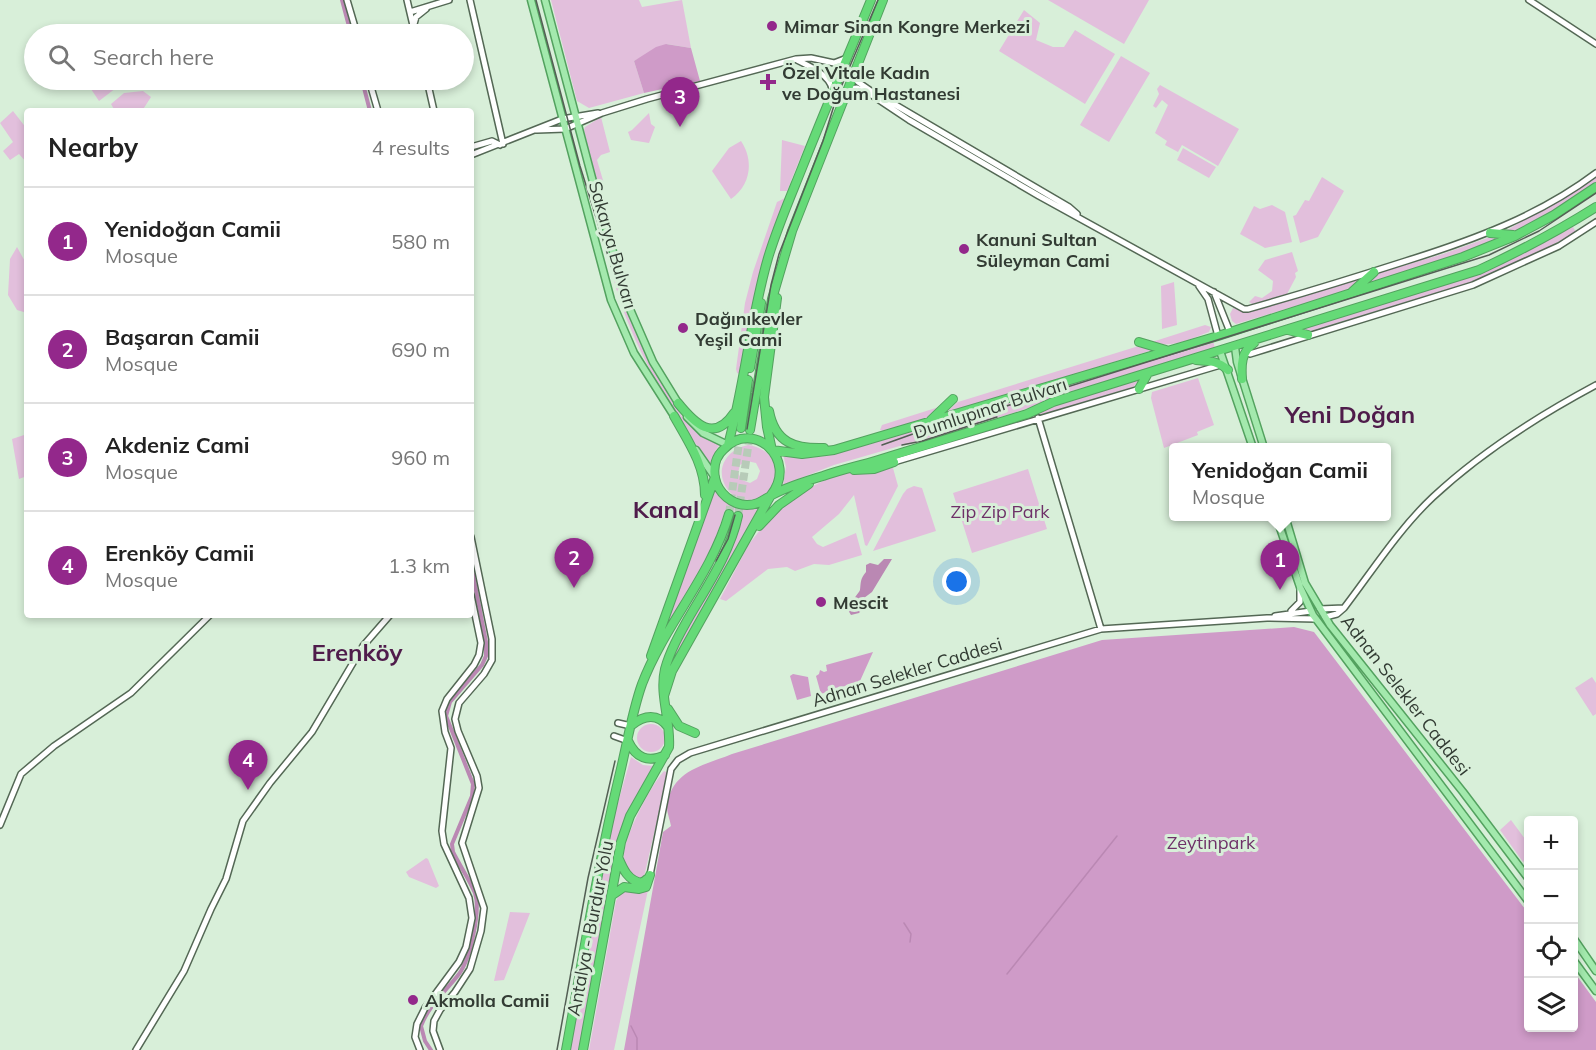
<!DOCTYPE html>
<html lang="en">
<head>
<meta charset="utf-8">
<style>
	:root { --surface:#fff; --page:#f2f2f2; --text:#222; --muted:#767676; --line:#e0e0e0; --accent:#93288b }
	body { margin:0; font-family:Mulish,sans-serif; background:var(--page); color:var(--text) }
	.controls { position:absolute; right:18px; bottom:18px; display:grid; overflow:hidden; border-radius:6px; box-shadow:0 3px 9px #0003 }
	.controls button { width:54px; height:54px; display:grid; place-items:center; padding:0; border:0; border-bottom:2px solid var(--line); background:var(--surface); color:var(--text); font:30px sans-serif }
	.you { position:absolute; left:957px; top:582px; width:21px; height:21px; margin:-15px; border:4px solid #fff; border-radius:50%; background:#1a73e8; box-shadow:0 0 0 9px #1a73e833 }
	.badge { display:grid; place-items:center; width:39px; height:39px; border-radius:50%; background:var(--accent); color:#fff; font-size:20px; font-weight:700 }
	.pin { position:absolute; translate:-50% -50px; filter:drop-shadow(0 2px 3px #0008) }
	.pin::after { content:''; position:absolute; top:32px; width:21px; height:18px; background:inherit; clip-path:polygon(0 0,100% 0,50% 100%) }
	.popup { position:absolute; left:1169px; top:443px; width:222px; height:78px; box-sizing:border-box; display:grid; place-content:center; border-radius:6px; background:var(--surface); filter:drop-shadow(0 2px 4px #0005); font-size:20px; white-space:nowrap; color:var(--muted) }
	.popup b { font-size:22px; color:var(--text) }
	.popup::after { content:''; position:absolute; left:50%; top:100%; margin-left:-12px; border:12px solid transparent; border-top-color:var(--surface) }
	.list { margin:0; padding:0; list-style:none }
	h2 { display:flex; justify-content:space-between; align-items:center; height:78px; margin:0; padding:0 24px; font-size:26px }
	h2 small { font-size:20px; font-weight:400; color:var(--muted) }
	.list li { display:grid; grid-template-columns:39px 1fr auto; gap:18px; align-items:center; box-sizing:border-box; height:108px; padding:0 24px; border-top:2px solid var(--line) }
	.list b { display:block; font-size:22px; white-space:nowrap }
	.list p { margin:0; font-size:20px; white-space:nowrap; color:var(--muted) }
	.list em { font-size:20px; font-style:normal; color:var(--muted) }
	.icon { flex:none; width:33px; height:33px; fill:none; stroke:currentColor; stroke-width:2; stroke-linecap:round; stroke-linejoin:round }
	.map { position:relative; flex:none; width:1596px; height:1050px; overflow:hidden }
	.search { position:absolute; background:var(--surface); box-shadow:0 3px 9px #0003; left:24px; top:24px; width:450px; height:66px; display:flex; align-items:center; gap:15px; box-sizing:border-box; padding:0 21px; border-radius:33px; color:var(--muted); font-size:22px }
	.panel { position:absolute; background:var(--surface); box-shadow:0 3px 9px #0003; left:24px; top:108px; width:450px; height:510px; border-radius:6px }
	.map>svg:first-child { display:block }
	.green { fill:#e2bfdc; fill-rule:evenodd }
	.forest { fill:#cf9bc8 }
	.water { fill:#ba88b3 }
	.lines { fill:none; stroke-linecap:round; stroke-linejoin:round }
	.stream { stroke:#ba88b3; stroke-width:1.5 }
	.canal { stroke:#ba88b3; stroke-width:4 }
	.highway-tunnel { stroke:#b7cbb8; stroke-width:8; stroke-dasharray:8 4; stroke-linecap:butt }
	.secondary-casing { stroke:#546855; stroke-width:8 }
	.primary-casing { stroke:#53a25f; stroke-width:9 }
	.highway-casing { stroke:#53a25f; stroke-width:10 }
	.secondary { stroke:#fff; stroke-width:5 }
	.primary { stroke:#a3e9ad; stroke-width:6 }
	.highway { stroke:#65da77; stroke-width:8 }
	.tram { stroke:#535f54; stroke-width:1.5 }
	.poi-dot { fill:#93288b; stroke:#d8efd9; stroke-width:2 }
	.labels { text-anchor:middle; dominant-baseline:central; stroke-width:6; stroke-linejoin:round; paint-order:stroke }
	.poi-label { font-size:18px; font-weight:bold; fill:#323b33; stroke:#d8efd9; text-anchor:start }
	.street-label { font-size:18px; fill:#323b33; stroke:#d8efd9 }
	.park-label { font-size:18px; fill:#6e3068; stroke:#d8efd9 }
	.district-label { font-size:24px; font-weight:bold; fill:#4f1c4b; stroke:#d8efd9 }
</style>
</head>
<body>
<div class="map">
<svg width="1596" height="1050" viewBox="0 0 1596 1050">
	<rect width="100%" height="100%" fill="#d8efd9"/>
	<path class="green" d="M551 0H639L642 7 682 0 691 48 667 44 634 61 644 93 589 108 577 101Z
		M1048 0H1149L1124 44Z
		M1024 10 1040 23 1036 40 1053 47H1064L1075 30 1115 54 1085 104 999 51Z
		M1121 56 1150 73 1109 142 1080 125Z
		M101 80H141L143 82 120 85 99 101 91 89Z
		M1160 85 1239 129 1218 166 1182 145 1178 152 1165 145 1167 141 1155 133 1168 105 1162 100 1156 108 1153 106 1159 94 1157 89Z
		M143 91 151 97 142 111H115L111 104 124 93Z
		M13 111 27 129V163L19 154 10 160 3 151 13 142 0 123Z
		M649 113 651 124 655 127 649 143 631 140 628 132 632 130Z
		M601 117 610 152 601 155 597 160 605 187 598 190 584 130 585 127Z
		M782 140 805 146 787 191H780Z
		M741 141C754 160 751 185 731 199L712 171 729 148Z
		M1183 148 1216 167 1209 178 1177 160Z
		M1322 177 1344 191 1318 237 1300 243 1293 216 1296 215 1305 200 1309 201Z
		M1596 177V183C1574 198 1529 233 1504 232Z
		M787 197 740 374 737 373 736 369 745 303 753 272 777 202Z
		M1272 205 1285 212 1292 242 1265 248 1240 234 1254 206 1260 209Z
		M1573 227 1576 232 1538 253 1481 279 1307 332 1297 330 1476 274 1519 255Z
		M1493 236H1508L1429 266 1236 324 1232 321 1230 314 1233 308 1248 312 1443 254Z
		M17 247 27 265V313L17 310 8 295 10 259Z
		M1292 252 1298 271 1295 273 1296 277 1287 294 1252 304 1249 302 1255 296 1262 298 1272 291 1273 281 1258 270 1265 260Z
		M617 276 640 342 681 415 702 436 720 444 716 450 711 466C670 407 631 347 613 277Z
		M1174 282 1177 325 1162 329 1161 286Z
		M1205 325 1211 327 1209 332C1190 339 1171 349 1152 342Z
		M1213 340 1215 349 1065 393 1050 401 1007 415 834 465 783 485 786 467 783 454 808 458 827 456Z
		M1142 345 1156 349 944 414 958 402Z
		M1198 378 1214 425 1197 432 1198 435 1164 448 1151 398 1152 392Z
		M1142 379 1133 387 1023 420C1030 411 1050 409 1061 403Z
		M942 406 930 417 886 431 880 430 882 425Z
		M27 434V476L19 479 12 439Z
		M748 445C767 447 782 464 774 484 767 503 739 505 728 490 713 470 727 449 748 445ZM747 461 756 463 760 471 757 479 750 483 742 480 738 473 740 465Z
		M893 468 898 486 867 546 865 545 854 495 839 514 812 537 817 544 823 547 856 533 862 555 829 565 814 564 795 571 787 567 768 569 726 601 720 599 749 544 771 516 783 505 813 486 843 471 854 473Z
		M1028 469 1047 529 972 553 953 493Z
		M914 486 922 488 936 531 873 551 903 494 907 489Z
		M714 490C724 504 742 512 760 507L668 674 672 657 736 537 741 511 725 510 709 558 661 639Z
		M1592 677 1596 683V714L1593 716 1575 688Z
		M637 738a14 14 0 1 1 28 0a14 14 0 1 1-28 0Z
		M631 757 643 765 654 766 624 819 619 837 579 1050H570L612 824Z
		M664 771 668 773 644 877 635 879C631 874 625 867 624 860 621 841 651 785 664 771Z
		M1511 820 1528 843V858L1523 862 1500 830Z
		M426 858 428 859 439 886 436 888 409 877 406 872Z
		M627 889 638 892 648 890 614 1050H589L616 901 619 895Z
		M510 912 530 913 504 980 494 981Z"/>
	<path class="forest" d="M666 44 691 48 700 81 644 93 634 61 656 47Z
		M1294 627 1314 632 1528 913V1028H1574V972L1596 1002V1050H624L663 832 671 826C670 820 667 813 667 807 671 770 703 766 732 754L1102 640Z
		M873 652 860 681 821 694 816 676 819 674 820 670 824 672 827 671 826 665Z
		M793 674 808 677 811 696 797 700 790 676Z"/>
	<path class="water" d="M884 559H892L872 592 864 598 865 606 859 613 851 615 848 610C850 602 859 593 860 590 861 582 860 579 866 572V565L870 563 878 565Z"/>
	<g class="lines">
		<path class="stream" d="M904 923 911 934 910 942
			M1007 974 1117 836
			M631 1026 637 1038V1050"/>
		<path class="canal" d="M342 0 351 34
			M362 80 370 111
			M431 1050 425 1041 421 1026C429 1005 445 992 459 974 470 959 481 911 475 893 469 879 460 866 453 852L452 844 472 796 473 784 446 716 450 702 482 665 486 656V642L471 565"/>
		<path class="highway-tunnel" d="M729 514 741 428
			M738 516 750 434"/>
		<defs>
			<path id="secondary" d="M347 0 357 34
				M407 0 415 34
				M470 0 503 144
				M1529 0 1596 44
				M410 12 449 0
				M414 24 416 17 426 9
				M797 60C809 66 830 75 832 89
				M854 77 858 82 871 91
				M369 80 378 111
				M427 80 434 111
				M849 89 857 88 867 92 909 120 1039 196 1244 309H1248C1301 294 1353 278 1406 261 1473 240 1539 216 1596 173
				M882 97 1069 207 1077 214
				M537 130 565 129 602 113 647 99 796 59 811 58 834 63 847 58
				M471 147 492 141 500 145
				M471 155 562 119 598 113
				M1199 286 1208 299 1218 336
				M1214 292 1230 332
				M1250 354 1473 285 1559 246 1596 222
				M1038 418 1101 629
				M894 462 1217 366
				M1344 608C1373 570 1399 529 1433 497 1480 453 1540 415 1596 385
				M1320 609 1344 608 1337 614 1325 617
				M1291 611 1300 602V589
				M1275 616 1311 611
				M618 723 631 726
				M614 736 628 741
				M0 825 21 774 54 746 131 693 210 615
				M650 875 671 769 678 760 690 753 1101 629 1267 618 1316 619
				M136 1050 184 971 211 909 226 879 243 821 270 783 312 732 363 646 390 615
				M420 1050 415 1037 417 1024 425 1008 459 962 466 947 472 918 469 898 444 844 442 831 451 748 445 732 442 711 447 699 474 665 479 655 481 643 471 595
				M440 1050 433 1031 434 1021 440 1010 455 992 470 969 481 931 484 908 462 843 479 788 477 776 458 731 455 719 459 703 484 674 492 660V639L471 537"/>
			<path id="primary" d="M531 0 611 300 634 353 676 419
				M545 0 596 193 629 307 653 362 680 406
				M1235 347 1237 362 1264 448
				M1220 351 1253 448
				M687 417 703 433 728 445
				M696 450 714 476
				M1276 516 1300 587 1313 615 1528 901
				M1285 516 1305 583 1330 625 1463 792 1528 878
				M1574 939 1596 971
				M1574 961 1596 991"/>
			<path id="highway" d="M1490 233 1513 235
				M1352 292 1374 272
				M1288 330 1308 335
				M1139 342 1166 350
				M1196 360C1210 361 1218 361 1228 370
				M750 368 761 303
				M1242 379C1241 365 1241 352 1254 343
				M1139 389 1148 373
				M678 403C695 424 714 443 734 413
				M769 411C775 443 795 449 824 448
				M674 416C688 441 705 465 705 495
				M931 420 953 399
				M741 428 748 380
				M750 430 772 299 792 231 883 0
				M728 445C745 383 750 320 768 258 777 228 790 198 802 168 824 112 848 56 871 0
				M772 450 802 454 834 450 1218 336 1463 257 1515 236 1554 215 1596 187
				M772 450 767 427 764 397 777 298
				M854 470 874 469 894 462
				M759 526 779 505 809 484
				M651 656 715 477
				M664 696 672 671 771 495C799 460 753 418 724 449 716 456 713 467 715 478 718 493 732 505 747 505 758 505 763 500 772 495 787 487 806 481 823 476 840 470 858 466 875 461 926 445 976 430 1027 414L1053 402 1479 270C1520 251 1558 231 1596 207
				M668 709 679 726 695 733
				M632 725C644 715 658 713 668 727
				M628 741C636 758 648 763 665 755
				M618 857C623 869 628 881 642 883L647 879
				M611 896 624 887 639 889 646 887 650 875
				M566 1050C583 957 598 864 620 773 627 744 632 712 642 684 665 624 711 576 729 514
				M583 1050 621 842 630 816 669 747C671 721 659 695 665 669 670 651 679 635 688 619 707 586 730 553 738 516"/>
		</defs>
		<use href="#secondary" class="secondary-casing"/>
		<use href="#primary" class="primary-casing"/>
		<use href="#highway" class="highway-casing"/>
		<use href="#secondary" class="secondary"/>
		<use href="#primary" class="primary"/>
		<use href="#highway" class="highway"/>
		<path class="tram" d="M536 0 580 166 615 278
			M984 413 1489 255 1539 231 1596 193
			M747 429 771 285 779 254 823 141 836 99 878 0
			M882 445 924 430 992 409
			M902 445 922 441 997 417
			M716 561 728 539 735 515
			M557 1050 588 878 615 761"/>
	</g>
	<g class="poi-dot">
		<circle cx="772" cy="26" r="6"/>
		<path d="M765 73h6v6h6v6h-6v6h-6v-6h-6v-6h6z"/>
		<circle cx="964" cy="249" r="6"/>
		<circle cx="683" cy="328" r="6"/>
		<circle cx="821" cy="602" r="6"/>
		<circle cx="413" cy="1000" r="6"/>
	</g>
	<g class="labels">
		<g class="poi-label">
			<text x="784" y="26">Mimar Sinan Kongre Merkezi</text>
			<text x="782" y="72">Özel Vitale Kadın<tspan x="782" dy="21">ve Doğum Hastanesi</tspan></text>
			<text x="976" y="239">Kanuni Sultan<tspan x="976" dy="21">Süleyman Cami</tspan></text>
			<text x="695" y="318">Dağınıkevler<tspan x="695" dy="21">Yeşil Cami</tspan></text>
			<text x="833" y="602">Mescit</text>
			<text x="425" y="1000">Akmolla Camii</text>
		</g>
		<g class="street-label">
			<text transform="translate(613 245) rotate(74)">Sakarya Bulvarı</text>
			<text transform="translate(990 408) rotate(-18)">Dumlupınar Bulvarı</text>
			<text transform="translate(907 672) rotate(-17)">Adnan Selekler Caddesi</text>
			<text transform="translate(1406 695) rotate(52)">Adnan Selekler Caddesi</text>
			<text transform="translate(590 928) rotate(-79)">Antalya - Burdur Yolu</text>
		</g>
		<g class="park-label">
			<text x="1000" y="511">Zip Zip Park</text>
			<text x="1211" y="842">Zeytinpark</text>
		</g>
		<g class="district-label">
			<text x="1350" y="414">Yeni Doğan</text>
			<text x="666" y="509">Kanal</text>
			<text x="357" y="652">Erenköy</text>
		</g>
	</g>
</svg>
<div class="controls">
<button>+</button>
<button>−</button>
<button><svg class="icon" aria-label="locate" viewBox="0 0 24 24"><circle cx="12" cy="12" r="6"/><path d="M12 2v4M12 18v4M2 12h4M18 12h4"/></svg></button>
<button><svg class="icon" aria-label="layers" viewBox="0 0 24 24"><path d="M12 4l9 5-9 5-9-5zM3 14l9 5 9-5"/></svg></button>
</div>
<div class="you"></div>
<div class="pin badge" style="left:1280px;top:590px">1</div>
<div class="popup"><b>Yenidoğan Camii</b>Mosque</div>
<div class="pin badge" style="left:574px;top:588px">2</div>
<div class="pin badge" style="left:680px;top:127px">3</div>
<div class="pin badge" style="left:248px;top:790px">4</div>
<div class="search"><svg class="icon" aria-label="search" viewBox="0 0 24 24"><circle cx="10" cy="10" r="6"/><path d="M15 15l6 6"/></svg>Search here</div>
<section class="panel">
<h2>Nearby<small>4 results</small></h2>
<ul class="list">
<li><span class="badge">1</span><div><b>Yenidoğan Camii</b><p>Mosque</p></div><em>580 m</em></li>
<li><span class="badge">2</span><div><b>Başaran Camii</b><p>Mosque</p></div><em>690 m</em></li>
<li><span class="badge">3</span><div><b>Akdeniz Cami</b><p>Mosque</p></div><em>960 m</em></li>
<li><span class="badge">4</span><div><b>Erenköy Camii</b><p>Mosque</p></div><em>1.3 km</em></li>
</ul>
</section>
</div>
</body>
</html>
